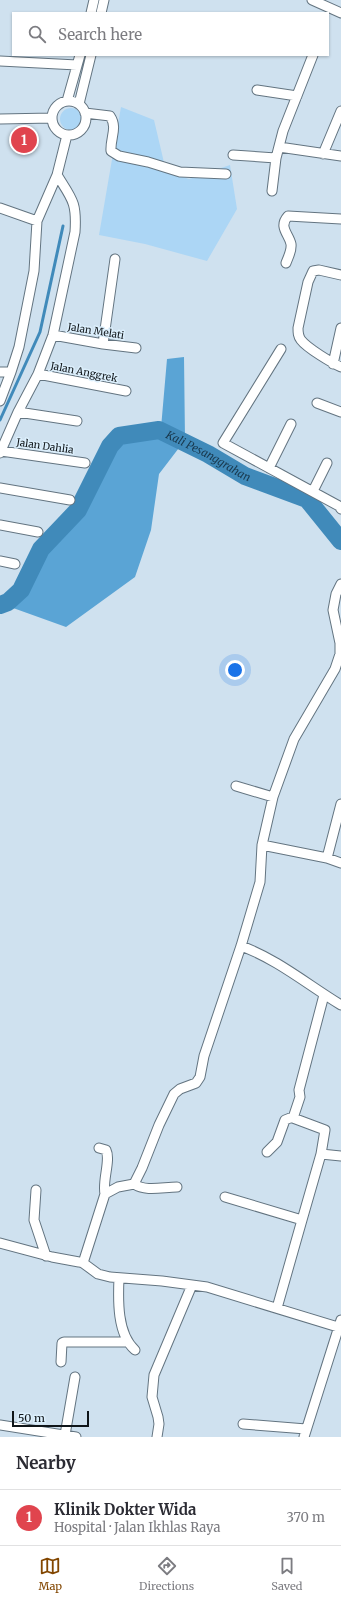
<!DOCTYPE html>
<html lang="en">
<head>
<meta charset="utf-8">
<style>
	:root { --surface:#fff; --page:#f7f7f7; --text:#2b2b33; --muted:#7c7c81; --line:#e1e1e2; --accent:#824600 }
	body { margin:0; font-family:Merriweather,serif; background:var(--page); color:var(--text) }
	.scale { position:absolute; left:12px; bottom:10px; width:77px; box-sizing:border-box; padding-left:4px; border:2px solid #0f1519; border-top:0; font-size:11px; line-height:14px; white-space:nowrap; color:#0f1519; -webkit-text-stroke:3px #dceffc; paint-order:stroke }
	.you { position:absolute; left:235px; top:670px; width:14px; height:14px; margin:-10px; border:3px solid #fff; border-radius:50%; background:#1a73e8; box-shadow:0 0 0 6px #1a73e833 }
	.badge { display:grid; place-items:center; width:26px; height:26px; border-radius:50%; background:var(--accent); color:#fff; font-size:13px; font-weight:700 }
	.pin { position:absolute; translate:-50% -50%; border:2px solid #fff; box-shadow:0 1px 4px #0006 }
	.list { margin:0; padding:0; list-style:none }
	h2 { display:flex; justify-content:space-between; align-items:center; height:52px; margin:0; padding:0 16px; font-size:17px }
	h2 small { font-size:13px; font-weight:400; color:var(--muted) }
	.list li { display:grid; grid-template-columns:26px 1fr auto; gap:12px; align-items:center; box-sizing:border-box; height:56px; padding:0 16px; border-top:1px solid var(--line) }
	.list b { display:block; font-size:15px; white-space:nowrap }
	.list p { margin:0; font-size:13px; white-space:nowrap; color:var(--muted) }
	.list em { font-size:13px; font-style:normal; color:var(--muted) }
	.icon { flex:none; width:22px; height:22px; fill:none; stroke:currentColor; stroke-width:2; stroke-linecap:round; stroke-linejoin:round }
	.map { position:relative; flex:none; width:341px; height:1437px; overflow:hidden }
	.search { position:absolute; background:var(--surface); box-shadow:0 1px 3px #0004; left:12px; right:12px; top:12px; height:44px; display:flex; align-items:center; gap:10px; box-sizing:border-box; padding:0 14px; border-radius:0px; color:var(--muted); font-size:15px }
	.sheet { height:108px; background:var(--surface) }
	nav { display:flex; justify-content:space-around; align-items:center; box-sizing:border-box; height:56px; border-top:1px solid var(--line); background:var(--surface); font-size:11px; color:var(--muted) }
	nav a { display:grid; justify-items:center; gap:2px }
	nav .on { color:var(--accent) }
	.map>svg:first-child { display:block }
	.green { fill:#acd6f5 }
	.forest { fill:#5aa4d5 }
	.lines { fill:none; stroke-linecap:round; stroke-linejoin:round }
	.stream { stroke:#408aba; stroke-width:3 }
	.river { stroke:#408aba; stroke-width:18 }
	.minor-casing { stroke:#637480; stroke-width:11 }
	.minor { stroke:#fff; stroke-width:9 }
	.labels { text-anchor:middle; dominant-baseline:central; stroke-width:3; stroke-linejoin:round; paint-order:stroke }
	.street-label { font-size:10px; fill:#0f1519; stroke:#dceffc }
	.water-label { font-size:11px; font-style:italic; fill:#19394e; stroke:#dceffc }
</style>
</head>
<body>
<div class="map">
<svg width="341" height="1437" viewBox="0 0 341 1437">
	<rect width="100%" height="100%" fill="#cfe1ef"/>
	<path class="green" d="M121 107 154 120 166 171 189 179 230 165 237 209 207 261 145 244 99 235Z
		M60 119a11 11 0 1 1 22 0a11 11 0 1 1-22 0Z"/>
	<path class="forest" d="M184 357 185 440 159 474 151 530 135 577 66 627 2 604 24 591 36 553 85 499 108 452 131 429 161 428 167 359Z"/>
	<g class="lines">
		<path class="stream" d="M0 420 40 332 63 226"/>
		<path class="river" id="s1" d="M0 605 8 602 21 590 41 549 78 510 110 446 119 436 159 430 208 454 245 476 307 499 341 541"/>
		<defs>
			<path id="minor" d="M312 0 341 13
				M91 13 94 0
				M101 13 104 0
				M0 61 77 65
				M257 90 297 96
				M67 101 80 55
				M52 118a17 17 0 1 1 34 0a17 17 0 1 1-34 0Z
				M79 104 91 55
				M85 113 110 116C118 128 110 138 111 151L119 156 148 162 180 172 226 174
				M0 119 52 118
				M279 147 341 156
				M323 154 341 111
				M233 155 276 158
				M272 191 276 158 283 131 313 55
				M0 208 37 221
				M286 263C288 257 292 251 291 244 289 234 278 227 288 216L341 219
				M341 275 319 270 313 271 308 282 298 328C298 333 298 336 301 340 307 348 332 363 341 367
				M53 335 103 344 136 348
				M103 344 115 259
				M281 349 223 443 339 506 341 509
				M333 364 341 328
				M0 372H11
				M38 374 126 391
				M0 401 11 372 19 347 34 271 37 221 57 175 67 135
				M317 403 341 412
				M18 412 77 421
				M1 451 85 463
				M0 453 18 412 38 374 53 335 75 232C77 202 72 199 57 175
				M269 468 291 424
				M0 488 70 500
				M313 491 327 463
				M0 525 38 532
				M0 561 15 564
				M236 786 273 797
				M262 845 327 858 341 863
				M327 858 341 804
				M241 946C277 959 308 985 341 1005
				M99 1148 106 1150C111 1160 102 1181 105 1194
				M267 1152 277 1142 285 1120 290 1118H293
				M321 1154 341 1156
				M134 1184C146 1192 163 1187 177 1187
				M36 1190 34 1220 46 1256
				M225 1197 302 1220 277 1308
				M302 1220 321 1154 325 1130 293 1118 300 1097 299 1090 324 995
				M0 1243 52 1257 79 1262 83 1263 98 1274 110 1277 162 1281 207 1287 341 1328
				M83 1263 105 1194 118 1187 134 1184 142 1168 159 1125 174 1094 180 1089 196 1083 200 1077 204 1056 241 946 260 882 262 845 273 797 294 739 335 669 340 654V643L333 610 336 594 341 584
				M119 1278C118 1300 117 1334 135 1350
				M61 1362 62 1343 64 1342H128
				M243 1424 306 1429
				M0 1425 76 1437
				M65 1435 75 1377
				M157 1437 159 1424 158 1417 152 1397 154 1375 192 1285
				M304 1437 341 1320"/>
		</defs>
		<use href="#minor" class="minor-casing"/>
		<use href="#minor" class="minor"/>
	</g>
	<g class="labels">
		<g class="street-label">
			<text transform="translate(96 331) rotate(9)">Jalan Melati</text>
			<text transform="translate(84 372) rotate(11)">Jalan Anggrek</text>
			<text transform="translate(45 446) rotate(8)">Jalan Dahlia</text>
		</g>
		<g class="water-label">
			<text stroke="none"><textPath href="#s1" startOffset="307">Kali Pesanggrahan</textPath></text>
		</g>
	</g>
</svg>
<div class="scale">50 m</div>
<div class="you"></div>
<div class="pin badge" style="left:24px;top:140px;background:#e0444e">1</div>
<div class="search"><svg class="icon" aria-label="search" viewBox="0 0 24 24"><circle cx="10" cy="10" r="6"/><path d="M15 15l6 6"/></svg>Search here</div>
</div>
<section class="sheet">
<h2>Nearby<small></small></h2>
<ul class="list">
<li><span class="badge" style="background:#e0444e">1</span><div><b>Klinik Dokter Wida</b><p>Hospital · Jalan Ikhlas Raya</p></div><em>370 m</em></li>
</ul>
</section>
<nav>
<a class="on"><svg class="icon" aria-label="map" viewBox="0 0 24 24"><path d="M3 6l6-2 6 2 6-2v14l-6 2-6-2-6 2zM9 4v14M15 6v14"/></svg>Map</a>
<a><svg class="icon" aria-label="directions" viewBox="0 0 24 24"><path d="M12 3l9 9-9 9-9-9zM9 14v-3h6M13 9l2 2-2 2"/></svg>Directions</a>
<a><svg class="icon" aria-label="saved" viewBox="0 0 24 24"><path d="M7 4h10v16l-5-4-5 4z"/></svg>Saved</a>
</nav>
</body>
</html>
